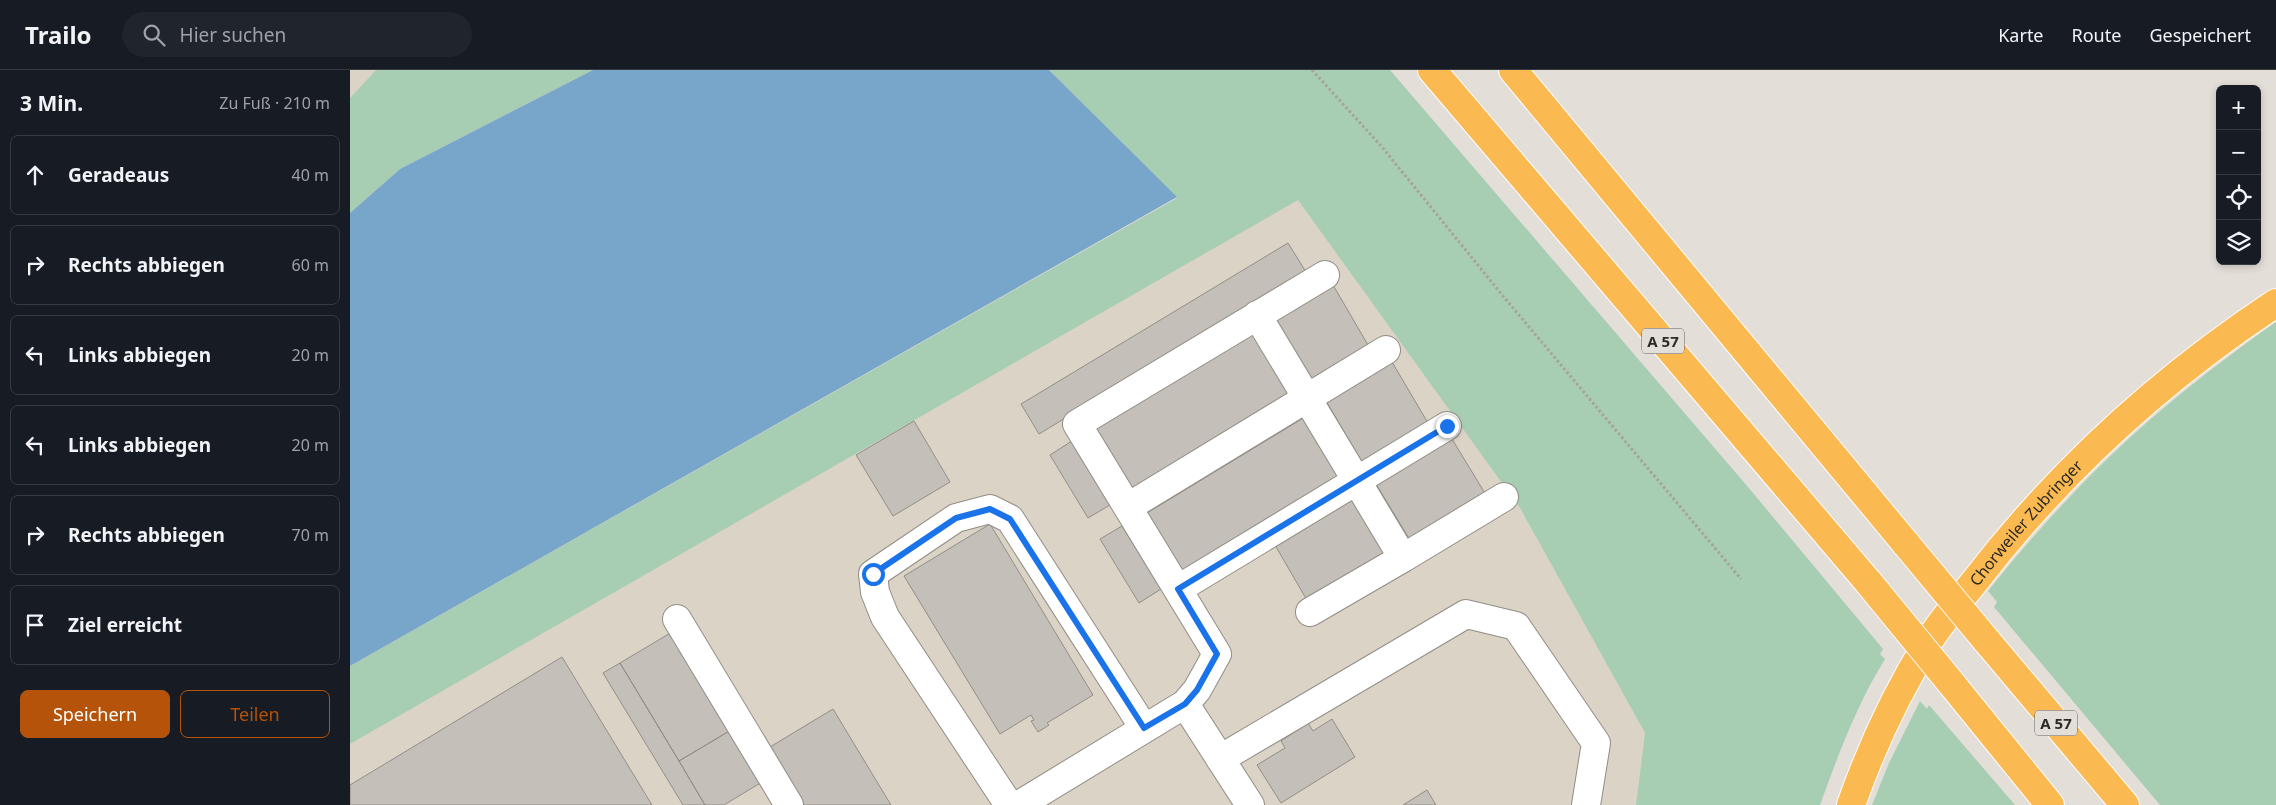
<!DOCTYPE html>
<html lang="de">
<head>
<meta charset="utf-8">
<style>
	:root { --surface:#171b24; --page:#20242c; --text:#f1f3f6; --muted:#9ea1a6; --line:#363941; --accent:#b45309 }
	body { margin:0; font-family:"Noto Sans",sans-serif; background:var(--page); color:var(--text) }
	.controls { position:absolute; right:15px; top:15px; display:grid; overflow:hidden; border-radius:8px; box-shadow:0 2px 8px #0003 }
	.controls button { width:45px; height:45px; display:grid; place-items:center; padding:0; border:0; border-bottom:1px solid var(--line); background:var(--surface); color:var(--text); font:25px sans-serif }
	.stop { position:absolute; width:15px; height:15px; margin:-11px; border:4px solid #1a73e8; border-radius:50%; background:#fff }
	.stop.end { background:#1a73e8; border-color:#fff; box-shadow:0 1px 5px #0008 }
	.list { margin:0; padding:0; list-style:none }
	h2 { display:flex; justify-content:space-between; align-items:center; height:65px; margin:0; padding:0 20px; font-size:21px }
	h2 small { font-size:16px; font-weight:400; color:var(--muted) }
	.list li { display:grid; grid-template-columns:32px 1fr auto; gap:15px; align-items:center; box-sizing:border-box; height:80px; margin:0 10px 10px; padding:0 10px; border:1px solid var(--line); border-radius:8px }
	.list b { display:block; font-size:19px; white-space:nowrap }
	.list em { font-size:16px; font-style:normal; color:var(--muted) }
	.actions { display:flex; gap:10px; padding:15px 20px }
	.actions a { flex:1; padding:11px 0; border:1px solid var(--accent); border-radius:8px; text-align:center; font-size:18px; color:var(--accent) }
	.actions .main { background:var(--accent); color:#fff }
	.icon { flex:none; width:28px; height:28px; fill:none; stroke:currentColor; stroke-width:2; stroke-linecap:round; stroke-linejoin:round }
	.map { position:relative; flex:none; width:1926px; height:735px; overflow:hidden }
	header { display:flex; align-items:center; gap:30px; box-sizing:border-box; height:70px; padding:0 25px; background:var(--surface); border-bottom:1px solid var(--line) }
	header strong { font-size:24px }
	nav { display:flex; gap:28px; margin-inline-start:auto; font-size:18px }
	.search { width:350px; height:45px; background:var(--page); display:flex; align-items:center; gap:12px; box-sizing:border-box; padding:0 18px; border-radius:28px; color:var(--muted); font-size:19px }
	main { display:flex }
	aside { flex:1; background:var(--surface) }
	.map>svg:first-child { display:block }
	.built { fill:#dbd3c5 }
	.green { fill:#a7cdb3 }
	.water { fill:#77a6ca }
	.building { fill:#c4bfb8; stroke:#928e87 }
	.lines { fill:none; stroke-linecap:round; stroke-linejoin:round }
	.minor-casing { stroke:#918d86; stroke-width:30 }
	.highway-casing { stroke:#fff; stroke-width:30 }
	.path { stroke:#a6a29c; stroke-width:3; stroke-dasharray:2.5 2.5; stroke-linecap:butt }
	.minor { stroke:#fff; stroke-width:28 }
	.highway { stroke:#fbb951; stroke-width:28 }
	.highway-bridge-casing { stroke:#fff; stroke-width:30; stroke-linecap:butt }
	.highway-bridge { stroke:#fbb951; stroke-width:28 }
	.route { stroke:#1a73e8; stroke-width:6 }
	.labels { text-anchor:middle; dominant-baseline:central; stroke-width:4; stroke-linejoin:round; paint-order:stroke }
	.shield { fill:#e3ded7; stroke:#63605c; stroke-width:1 }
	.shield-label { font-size:15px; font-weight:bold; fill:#2c2a27 }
	.street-label { font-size:16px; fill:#2c2a27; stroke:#e3ded7 }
</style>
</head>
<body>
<header>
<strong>Trailo</strong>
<div class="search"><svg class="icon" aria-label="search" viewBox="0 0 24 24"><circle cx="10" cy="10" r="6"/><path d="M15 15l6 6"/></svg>Hier suchen</div>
<nav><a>Karte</a><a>Route</a><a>Gespeichert</a></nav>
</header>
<main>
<aside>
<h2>3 Min.<small>Zu Fuß · 210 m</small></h2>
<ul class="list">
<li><svg class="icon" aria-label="ahead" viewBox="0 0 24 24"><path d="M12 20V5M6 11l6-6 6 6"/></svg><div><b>Geradeaus</b></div><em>40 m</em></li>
<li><svg class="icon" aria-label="right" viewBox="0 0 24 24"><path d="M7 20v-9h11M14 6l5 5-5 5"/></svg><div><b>Rechts abbiegen</b></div><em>60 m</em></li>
<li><svg class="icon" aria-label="left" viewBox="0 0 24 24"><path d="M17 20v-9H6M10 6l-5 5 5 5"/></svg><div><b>Links abbiegen</b></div><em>20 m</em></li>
<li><svg class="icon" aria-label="left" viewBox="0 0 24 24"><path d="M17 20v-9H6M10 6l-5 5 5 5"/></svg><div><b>Links abbiegen</b></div><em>20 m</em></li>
<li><svg class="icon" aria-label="right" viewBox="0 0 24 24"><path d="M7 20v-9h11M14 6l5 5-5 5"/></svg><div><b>Rechts abbiegen</b></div><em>70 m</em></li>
<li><svg class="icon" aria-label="arrive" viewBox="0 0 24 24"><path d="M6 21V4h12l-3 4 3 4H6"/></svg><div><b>Ziel erreicht</b></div></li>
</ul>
<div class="actions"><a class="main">Speichern</a><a>Teilen</a></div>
</aside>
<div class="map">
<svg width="1926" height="735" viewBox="0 0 1926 735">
	<rect width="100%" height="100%" fill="#e3ded7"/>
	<path class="built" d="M0 0H26L0 28Z
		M948 129 1170 438 1295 663 1286 735H0V674Z"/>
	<path class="green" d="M26 0H243L50 99 0 143V28Z
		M699 0H1040L1398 417 1533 579 1530 584 1535 589C1507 634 1488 685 1470 735H1286L1295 663 1170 438 948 130 0 674V596L827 128Z
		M1926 252V735H1810L1644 537 1647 532 1638 521C1664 489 1690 458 1718 429 1780 362 1852 304 1926 252Z
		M1570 631 1577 639 1579 635 1665 735H1522L1539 693Z"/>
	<path class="water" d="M243 0H699L827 127 0 596V143L50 99Z"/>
	<path class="building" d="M938 173 956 202 689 364 671 334Z
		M983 215 1018 275 961 309 926 249Z
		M904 264 940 324 782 419 746 359Z
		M1042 292 1078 353 1012 392 976 331Z
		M955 347 991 407 833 503 797 443Z
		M564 351 600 412 543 446 506 385Z
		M1102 369 1136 425 1060 470 1026 414Z
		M722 371 760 435 738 448 700 385Z
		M1003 430 1036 486 958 532 925 475Z
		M640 454 743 625 697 653 699 655 688 662 681 651 684 650 681 645 650 664 554 506Z
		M772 456 811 519 789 533 750 469Z
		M322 562 381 660 329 691 270 593Z
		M212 587 302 735H0V715Z
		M270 593 329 691 355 735H333L253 603Z
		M483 639 541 735H454L420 677Z
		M982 649 1005 687 931 733 907 695 935 678 931 671 958 653 963 661Z
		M381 660 412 712 374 735H355L329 691Z
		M1077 720 1086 735H1053Z"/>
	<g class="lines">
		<defs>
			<path id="minor" d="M907 245 1053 488 960 542
				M778 437 1036 280
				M1053 488 1154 427
				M828 519 1097 356
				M327 549 439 735
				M835 634 900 735
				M870 689 1116 544 1166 556 1246 673 1236 735
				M659 735 535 547 525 522 523 504 606 448 640 439 660 449 794 658
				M669 735 835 634 847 620 867 584 727 354 975 205"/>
			<g id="highway">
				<path d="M1082 0 1519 513"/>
				<path d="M1163 0 1557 475"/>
				<path d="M1636 570 1775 735"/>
				<path d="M1601 613 1700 735"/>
				<path id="s1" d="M1501 735C1521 678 1547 622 1579 571 1592 550 1609 531 1625 511 1709 402 1811 309 1926 233"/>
			</g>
		</defs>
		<use href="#minor" class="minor-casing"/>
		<use href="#highway" class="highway-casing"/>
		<path class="path" d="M962 0 1032 77 1153 226 1391 509"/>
		<use href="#minor" class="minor"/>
		<use href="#highway" class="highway"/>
		<defs>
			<path id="highway-bridge" d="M1557 475 1636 570
				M1519 513 1601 613"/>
		</defs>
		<use href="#highway-bridge" class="highway-bridge-casing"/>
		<use href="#highway-bridge" class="highway-bridge"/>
	</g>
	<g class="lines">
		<path class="route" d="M523 504 606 448 640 439 660 449 794 658 835 634 847 620 867 584 828 519 1097 356"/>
	</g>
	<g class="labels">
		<g class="shield">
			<rect x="1292" y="258.5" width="42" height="25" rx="4"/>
			<rect x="1685" y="640.5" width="42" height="25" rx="4"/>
		</g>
		<g class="shield-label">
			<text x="1313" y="271">A 57</text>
			<text x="1706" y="653">A 57</text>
		</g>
		<g class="street-label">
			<text stroke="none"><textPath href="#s1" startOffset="335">Chorweiler Zubringer</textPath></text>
		</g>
	</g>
</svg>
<div class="controls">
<button>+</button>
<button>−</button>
<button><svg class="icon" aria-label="locate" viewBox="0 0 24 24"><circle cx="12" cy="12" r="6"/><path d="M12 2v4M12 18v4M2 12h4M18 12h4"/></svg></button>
<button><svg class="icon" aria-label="layers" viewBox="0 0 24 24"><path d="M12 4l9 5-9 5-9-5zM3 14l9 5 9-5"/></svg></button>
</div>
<div class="stop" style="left:523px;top:504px"></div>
<div class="stop end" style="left:1097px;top:356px"></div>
</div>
</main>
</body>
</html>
